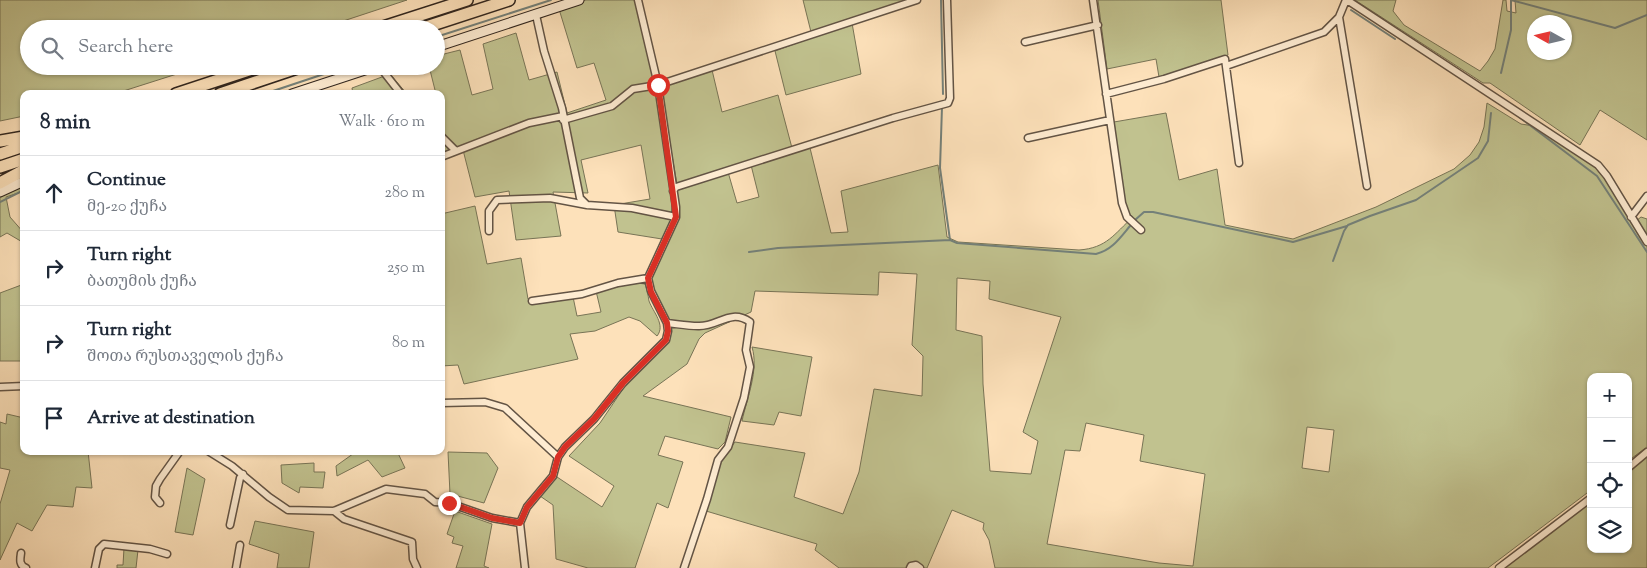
<!DOCTYPE html>
<html lang="en">
<head>
<meta charset="utf-8">
<style>
	:root { --surface:#fff; --page:#f2f2f3; --text:#1f2937; --muted:#747a83; --line:#e0e1e3 }
	body { margin:0; font-family:"Sorts Mill Goudy","Noto Serif Georgian",serif; background:var(--page); color:var(--text) }
	.controls { position:absolute; right:15px; bottom:15px; display:grid; overflow:hidden; border-radius:10px; box-shadow:0 1px 4px #0004 }
	.controls button { width:45px; height:45px; display:grid; place-items:center; padding:0; border:0; border-bottom:1px solid var(--line); background:var(--surface); color:var(--text); font:25px sans-serif }
	.compass { position:absolute; left:1527px; top:15px; width:45px; height:45px; border-radius:50%; background:var(--surface); box-shadow:0 1px 4px #0004; rotate:278deg }
	.stop { position:absolute; width:15px; height:15px; margin:-11px; border:4px solid #d93025; border-radius:50%; background:#fff }
	.stop.end { background:#d93025; border-color:#fff; box-shadow:0 1px 5px #0008 }
	.list { margin:0; padding:0; list-style:none }
	h2 { display:flex; justify-content:space-between; align-items:center; height:65px; margin:0; padding:0 20px; font-size:21px }
	h2 small { font-size:16px; font-weight:400; color:var(--muted) }
	.list li { display:grid; grid-template-columns:32px 1fr auto; gap:15px; align-items:center; box-sizing:border-box; height:75px; padding:0 20px; border-top:1px solid var(--line) }
	.list b { display:block; font-size:19px; white-space:nowrap }
	.list p { margin:0; font-size:16px; white-space:nowrap; color:var(--muted) }
	.list em { font-size:16px; font-style:normal; color:var(--muted) }
	.icon { flex:none; width:28px; height:28px; fill:none; stroke:currentColor; stroke-width:2; stroke-linecap:round; stroke-linejoin:round }
	.map { position:relative; flex:none; width:1647px; height:568px; overflow:hidden }
	.search { position:absolute; background:var(--surface); box-shadow:0 1px 4px #0004; left:20px; top:20px; width:425px; height:55px; display:flex; align-items:center; gap:12px; box-sizing:border-box; padding:0 18px; border-radius:28px; color:var(--muted); font-size:19px }
	.panel { position:absolute; background:var(--surface); box-shadow:0 1px 4px #0004; left:20px; top:90px; width:425px; height:365px; border-radius:10px }
	.map>svg:first-child { display:block }
	.green { fill:#c1c28f; stroke:#787456; fill-rule:evenodd }
	.lines { fill:none; stroke-linecap:round; stroke-linejoin:round }
	.stream { stroke:#748079; stroke-width:2 }
	.street-casing { stroke:#635445; stroke-width:9 }
	.secondary-casing { stroke:#30251e; stroke-width:11 }
	.highway-casing { stroke:#30251e; stroke-width:14 }
	.street { stroke:#feecd2; stroke-width:6 }
	.secondary { stroke:#feecd2; stroke-width:9 }
	.highway { stroke:#fde1ba; stroke-width:11 }
	.route { stroke:#d93025; stroke-width:6 }
</style>
</head>
<body>
<div class="map">
<svg width="1647" height="568" viewBox="0 0 1647 568">
	<rect width="100%" height="100%" fill="#fde1ba"/>
	<filter id="stains"><feTurbulence type="fractalNoise" baseFrequency=".004" numOctaves="4"/><feColorMatrix values="0 0 0 0 .2 0 0 0 0 .09 0 0 0 0 .02 0 0 0 .5 -.17"/></filter>
	<radialGradient id="worn" r=".72"><stop offset=".6" stop-color="#630" stop-opacity="0"/><stop offset="1" stop-color="#630" stop-opacity=".3"/></radialGradient>
	<path class="green" d="M0 0H407L319 29H29V66H202L114 94H24V116L0 121Z
		M586 0H635L657 89 671 180 672 217 662 239 618 232 614 205 650 199 641 145 581 160 588 193 553 192 561 236 516 240 509 191 475 197 462 146 441 153V94H436L429 66H436V56L460 50 472 95 493 89 483 44 516 33 529 80 557 72 567 113 606 100 594 63 577 68 559 9Z
		M803 0H913L811 32Z
		M1098 0H1221L1228 55 1159 77 1156 59 1107 69Z
		M1355 0H1396L1393 11 1404 25 1480 71 1488 61 1495 49 1503 0H1506L1507 11 1516 13 1515 0H1647V140L1600 110 1580 145 1490 83H1483ZM1534 22H1564V52H1534Z
		M852 23 861 74 786 95 775 51Z
		M712 70 722 112 778 95 792 148 677 184 660 87Z
		M390 74 407 94H353L352 88Z
		M1487 103 1521 124 1534 126 1592 164 1609 184 1632 224 1641 217 1647 219V447L1628 461V377H1591V490L1488 568H995L989 540 983 529 984 523 952 510 927 568H839L815 550 817 544 706 511 720 462 735 442 805 453 794 497 843 514 859 472 874 389 922 396 923 356 912 345 917 274 879 272 878 295 755 291 751 312 705 333 699 339 687 364 643 396 731 417 725 442 718 449 665 436 658 455 683 462 668 508 657 503 635 568H588L556 559 553 505 540 496 557 477 602 507 614 486 569 456 600 423 627 383 657 350 669 330 654 294 650 278 677 219 679 208 677 189 728 172 737 203 759 197 751 165 810 148 831 233 848 232 841 191 938 165 947 237 958 242 1079 250C1107 248 1114 234 1133 217L1128 213 1124 198 1114 122 1166 113 1179 180 1217 169 1225 225 1293 239 1376 207 1454 169 1470 155 1479 142 1484 127ZM957 278 990 281 989 299 1061 317 1023 432 1038 441 1031 474 990 471 983 384 982 336 956 330ZM1086 423 1144 435 1140 461 1205 474 1193 566 1159 563 1047 544 1065 450 1080 451ZM1307 427 1334 430 1329 472 1302 468Z
		M24 186V191L6 197 10 217 24 233V243L7 233 0 237V197Z
		M475 206 487 264 521 258 528 299 572 292 577 316 601 312 596 291 637 283 645 284C647 289 648 295 649 301 653 312 666 325 657 336L640 321 629 317 595 331 570 334 578 359 464 384 458 365 441 366V214Z
		M24 284V361H0V293Z
		M752 347 812 357 801 416 779 412 774 425 742 421C747 398 759 370 752 347Z
		M7 414 24 418V451H88L92 488 76 487 73 507 47 505 32 531 17 523 0 560V504L10 470 0 468V422L6 424Z
		M357 451H397L405 468 382 477 368 460 337 476 336 466Z
		M448 452 487 453 498 468 484 503 450 494Z
		M1647 457V568H1503L1591 500V549H1628V471Z
		M314 463V472H325L323 488 300 487 299 493 282 483 281 465Z
		M187 468 205 479 193 535 175 532Z
		M455 511 492 524 484 566 489 568H456L463 546 452 543 454 537 447 534Z
		M255 521 314 532 309 568H277L279 554 249 544Z
		M124 548 138 550 136 568H117V565H123Z"/>
	<g class="lines">
		<path class="stream" d="M941 0 943 94
			M1511 0 1615 28 1647 15
			M1351 10 1395 39
			M436 37 551 0
			M1501 73 1511 30V0
			M264 94 348 66
			M1519 117 1597 176 1647 252
			M0 202 24 190
			M1135 220 1144 212H1153L1293 242 1347 226
			M950 240 957 243 1096 254C1112 250 1120 238 1130 226
			M749 252 778 248 950 240 940 168 942 107
			M1333 261 1344 231 1348 225 1370 216 1416 200 1478 158 1488 141 1491 113"/>
		<defs>
			<path id="street" d="M1093 0 1122 203 1127 217 1141 230
				M1347 0 1598 165 1607 176 1647 242
				M536 15 544 51 562 108 580 198 587 205
				M1339 17 1367 186
				M1025 42 1098 25
				M379 66 401 94
				M1226 66 1324 32 1339 17 1346 0
				M1106 94 1164 79 1225 59 1239 163
				M563 120 612 106 633 89 658 85 917 0
				M441 136 456 151
				M1028 138 1110 120
				M441 157 529 123 563 116
				M673 191 676 187 893 118 948 103 950 98 947 0
				M1631 217 1647 196
				M489 231V211L497 200 550 198 587 205 632 208 676 217
				M532 301 582 294 618 283 648 278
				M667 323C677 324 688 326 698 326 718 327 730 308 750 322L746 350 750 367 744 398 728 447 718 460 707 499 684 568
				M0 387 24 386
				M441 403 485 402 505 408 558 457
				M208 451 232 466 269 497 288 510 334 511 386 489 425 494 435 502 449 503 492 518 520 523
				M1628 468 1647 452
				M160 503 155 497 156 486 160 479 180 451
				M334 511 344 519 412 542 413 559 417 568
				M230 525 240 478 243 474
				M21 553C20 560 19 565 26 568
				M95 568 99 549 104 544 150 549 167 554
				M236 568 240 545
				M525 568 520 523 527 507 553 476 558 457 565 447 594 419 623 383 666 340 668 331 667 323 651 291 648 278 676 217V207L658 85 638 0
				M910 568 911 566 916 565 920 568
				M1499 568 1591 498"/>
			<path id="secondary" d="M436 47 579 0
				M292 94 377 66
				M0 192 24 181"/>
			<path id="highway" d="M377 29 467 0
				M420 29 509 0
				M176 94 261 66
				M220 94 303 66
				M0 141 24 137
				M0 154 24 146
				M0 167 24 159
				M0 183 24 170"/>
		</defs>
		<use href="#street" class="street-casing"/>
		<use href="#secondary" class="secondary-casing"/>
		<use href="#highway" class="highway-casing"/>
		<use href="#street" class="street"/>
		<use href="#secondary" class="secondary"/>
		<use href="#highway" class="highway"/>
	</g>
	<g class="lines">
		<path class="route" d="M449 503 492 518 520 523 527 507 553 476 558 457 565 447 594 419 623 383 666 340 668 331 667 323 651 292 648 278 676 217 658 85"/>
	</g>
	<rect width="100%" height="100%" filter="url(#stains)"/>
	<rect width="100%" height="100%" fill="url(#worn)"/>
</svg>
<div class="controls">
<button>+</button>
<button>−</button>
<button><svg class="icon" aria-label="locate" viewBox="0 0 24 24"><circle cx="12" cy="12" r="6"/><path d="M12 2v4M12 18v4M2 12h4M18 12h4"/></svg></button>
<button><svg class="icon" aria-label="layers" viewBox="0 0 24 24"><path d="M12 4l9 5-9 5-9-5zM3 14l9 5 9-5"/></svg></button>
</div>
<svg class="compass" viewBox="-18 -18 36 36"><path d="M0-13l5 13h-10z" fill="#e53935"/><path d="M0 13l5-13h-10z" fill="#747a83"/></svg>
<div class="stop" style="left:658px;top:85px"></div>
<div class="stop end" style="left:449px;top:503px"></div>
<div class="search"><svg class="icon" aria-label="search" viewBox="0 0 24 24"><circle cx="10" cy="10" r="6"/><path d="M15 15l6 6"/></svg>Search here</div>
<section class="panel">
<h2>8 min<small>Walk · 610 m</small></h2>
<ul class="list">
<li><svg class="icon" aria-label="ahead" viewBox="0 0 24 24"><path d="M12 20V5M6 11l6-6 6 6"/></svg><div><b>Continue</b><p>მე-20 ქუჩა</p></div><em>280 m</em></li>
<li><svg class="icon" aria-label="right" viewBox="0 0 24 24"><path d="M7 20v-9h11M14 6l5 5-5 5"/></svg><div><b>Turn right</b><p>ბათუმის ქუჩა</p></div><em>250 m</em></li>
<li><svg class="icon" aria-label="right" viewBox="0 0 24 24"><path d="M7 20v-9h11M14 6l5 5-5 5"/></svg><div><b>Turn right</b><p>შოთა რუსთაველის ქუჩა</p></div><em>80 m</em></li>
<li><svg class="icon" aria-label="arrive" viewBox="0 0 24 24"><path d="M6 21V4h12l-3 4 3 4H6"/></svg><div><b>Arrive at destination</b></div></li>
</ul>
</section>
</div>
</body>
</html>
